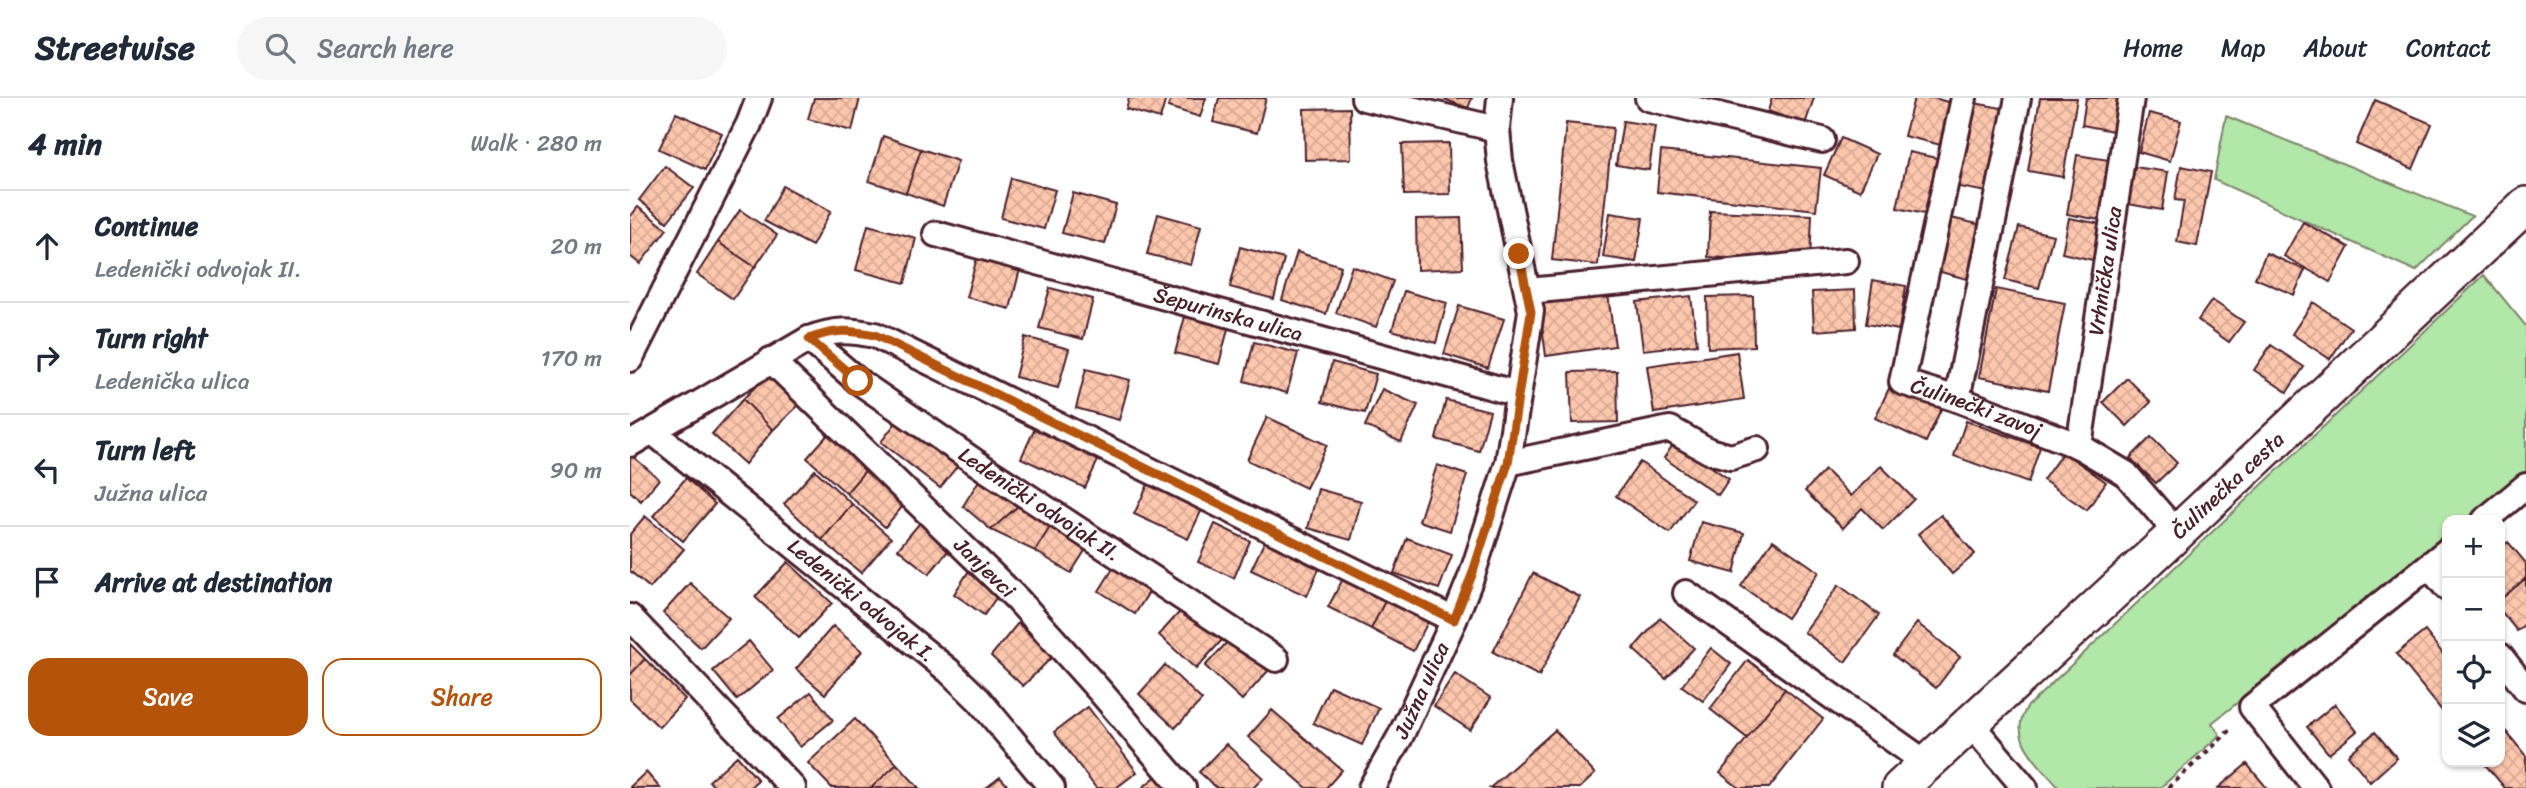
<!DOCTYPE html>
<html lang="en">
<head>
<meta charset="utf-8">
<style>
	:root { --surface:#fff; --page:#f6f6f7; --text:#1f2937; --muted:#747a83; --line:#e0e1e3; --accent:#b45309 }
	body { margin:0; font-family:Sriracha,sans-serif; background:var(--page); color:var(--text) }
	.controls { position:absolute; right:21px; bottom:21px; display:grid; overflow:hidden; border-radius:14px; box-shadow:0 2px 5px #0004 }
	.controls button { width:63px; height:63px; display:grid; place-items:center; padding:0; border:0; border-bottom:2px solid var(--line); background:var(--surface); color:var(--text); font:35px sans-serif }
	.stop { position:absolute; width:21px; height:21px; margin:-16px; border:5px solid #b45309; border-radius:50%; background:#fff }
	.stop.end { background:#b45309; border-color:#fff; box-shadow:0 2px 7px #0008 }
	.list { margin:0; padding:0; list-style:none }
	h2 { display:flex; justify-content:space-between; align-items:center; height:91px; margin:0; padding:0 28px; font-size:30px }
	h2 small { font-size:23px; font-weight:400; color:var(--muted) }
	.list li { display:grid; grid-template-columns:46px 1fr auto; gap:21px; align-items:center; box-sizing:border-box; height:112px; padding:0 28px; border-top:2px solid var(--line) }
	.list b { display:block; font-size:26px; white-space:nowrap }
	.list p { margin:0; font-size:23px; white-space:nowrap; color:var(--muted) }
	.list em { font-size:23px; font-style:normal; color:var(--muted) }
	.actions { display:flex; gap:14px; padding:21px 28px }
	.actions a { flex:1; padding:16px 0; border:2px solid var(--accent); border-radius:21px; text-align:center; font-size:24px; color:var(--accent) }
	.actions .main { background:var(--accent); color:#fff }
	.icon { flex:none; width:38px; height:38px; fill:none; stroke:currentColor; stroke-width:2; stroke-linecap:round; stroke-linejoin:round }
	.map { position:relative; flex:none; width:1896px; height:690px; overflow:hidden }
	header { display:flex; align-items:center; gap:42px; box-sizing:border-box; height:98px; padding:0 35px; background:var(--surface); border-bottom:2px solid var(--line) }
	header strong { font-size:33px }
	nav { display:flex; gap:38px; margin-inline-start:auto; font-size:24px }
	.search { width:490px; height:63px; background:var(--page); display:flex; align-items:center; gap:18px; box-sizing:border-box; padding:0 24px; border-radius:38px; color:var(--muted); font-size:26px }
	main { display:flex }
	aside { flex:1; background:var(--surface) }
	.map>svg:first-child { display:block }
	.grass { fill:#b1e7a9; stroke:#7e836a; stroke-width:2 }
	.building { fill:url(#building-cross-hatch); stroke:#4a1f2b; stroke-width:2 }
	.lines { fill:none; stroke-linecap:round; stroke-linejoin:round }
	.minor-casing { stroke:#4a1f2b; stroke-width:30 }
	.secondary-casing { stroke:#4a1f2b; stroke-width:40 }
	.path { stroke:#4a1f2b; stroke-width:4.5; stroke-dasharray:5 5; stroke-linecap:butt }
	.minor { stroke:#fff; stroke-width:24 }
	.secondary { stroke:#fff; stroke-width:35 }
	.route { stroke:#b45309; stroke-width:9 }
	.labels { text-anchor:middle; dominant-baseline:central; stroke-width:7; stroke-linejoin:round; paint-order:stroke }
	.street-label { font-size:21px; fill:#4a1f2b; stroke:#fff }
</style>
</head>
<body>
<header>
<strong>Streetwise</strong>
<div class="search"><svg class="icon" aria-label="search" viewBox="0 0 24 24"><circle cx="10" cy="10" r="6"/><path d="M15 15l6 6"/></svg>Search here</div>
<nav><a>Home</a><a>Map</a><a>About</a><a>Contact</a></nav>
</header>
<main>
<aside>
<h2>4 min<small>Walk · 280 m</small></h2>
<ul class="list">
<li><svg class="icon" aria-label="ahead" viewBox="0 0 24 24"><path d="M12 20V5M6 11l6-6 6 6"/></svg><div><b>Continue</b><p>Ledenički odvojak II.</p></div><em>20 m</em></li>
<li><svg class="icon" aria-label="right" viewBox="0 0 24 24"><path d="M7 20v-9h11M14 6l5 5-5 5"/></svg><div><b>Turn right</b><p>Ledenička ulica</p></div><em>170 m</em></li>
<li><svg class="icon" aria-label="left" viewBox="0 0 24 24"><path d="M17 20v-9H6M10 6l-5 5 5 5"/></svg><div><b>Turn left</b><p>Južna ulica</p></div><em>90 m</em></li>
<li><svg class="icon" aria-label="arrive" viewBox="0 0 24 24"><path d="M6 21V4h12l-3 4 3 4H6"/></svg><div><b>Arrive at destination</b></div></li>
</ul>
<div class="actions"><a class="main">Save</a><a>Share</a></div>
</aside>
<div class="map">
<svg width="1896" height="690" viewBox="0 0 1896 690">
	<defs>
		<pattern id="building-cross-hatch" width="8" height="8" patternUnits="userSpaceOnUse" patternTransform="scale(1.75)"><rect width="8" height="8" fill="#fcc7ad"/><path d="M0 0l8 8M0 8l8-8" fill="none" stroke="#daaa95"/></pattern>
	</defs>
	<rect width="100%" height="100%" fill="#fff"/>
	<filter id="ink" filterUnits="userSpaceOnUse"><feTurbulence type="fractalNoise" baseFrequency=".0143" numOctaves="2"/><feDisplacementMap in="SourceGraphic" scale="14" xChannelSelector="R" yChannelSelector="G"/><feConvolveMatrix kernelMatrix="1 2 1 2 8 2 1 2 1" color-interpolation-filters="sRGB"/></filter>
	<g filter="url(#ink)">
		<path class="grass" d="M1596 18 1842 118 1786 173 1584 82Z
			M1854 177 1896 228V374L1836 422H1817V437L1582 625 1590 637 1530 690H1429C1410 666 1375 640 1398 608Z"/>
		<path class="building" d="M184 0H230L222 33 178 21Z
			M499 0H536L530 21 496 11Z
			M541 0H576L570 19 538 9Z
			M589 0H636L627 35 583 24Z
			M811 0H842L838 10Z
			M1142 0H1184L1175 26 1138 13Z
			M1284 0H1304L1321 5 1311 47 1274 38Z
			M1410 0H1447L1433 79 1398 73Z
			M1456 0H1488L1483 33 1452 27Z
			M1745 2 1802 26 1783 71 1726 46Z
			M1339 4 1377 11 1363 95 1324 88Z
			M720 10 721 61 675 62 674 11Z
			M46 15 92 35 75 72 29 51Z
			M1519 15 1551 23 1540 63 1509 54Z
			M993 23 1025 28 1019 72 986 67Z
			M936 25 983 30 968 167 922 162Z
			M253 38 291 51 276 95 239 83Z
			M1211 40 1247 56 1230 93 1194 77Z
			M819 45 820 96 774 97 772 46Z
			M291 51 328 63 313 108 276 95Z
			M1031 53 1191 70 1186 112 1027 94Z
			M1279 54 1311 61 1299 117 1267 110Z
			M1447 57 1479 62 1470 122 1437 116Z
			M35 68 64 90 37 124 9 102Z
			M1551 68 1581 74 1567 148 1547 144 1554 103 1545 102Z
			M1505 69 1538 74 1532 112 1498 106Z
			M381 80 425 92 414 131 371 120Z
			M153 88 201 113 182 148 134 123Z
			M443 95 486 107 475 146 432 135Z
			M8 109 37 131 10 166 0 158V119Z
			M110 112 147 137 125 169 88 144Z
			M1080 113 1182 117 1180 164 1078 159Z
			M980 115 1013 120 1006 164 973 159Z
			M528 116 571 128 561 167 517 156Z
			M831 120 833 170 787 172 786 121Z
			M1321 120 1352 127 1337 181 1307 173Z
			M1439 120 1471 126 1463 162 1432 155Z
			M1673 124 1719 149 1700 184 1654 158Z
			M238 127 286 140 275 185 226 172Z
			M1389 129 1423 137 1409 190 1375 182Z
			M88 144 125 169 103 201 67 176Z
			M610 149 654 161 644 201 600 189Z
			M667 154 711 168 696 216 652 202Z
			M1636 155 1675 172 1664 197 1625 180Z
			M347 160 390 171 380 211 336 199Z
			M722 168 763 183 746 229 706 215Z
			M1243 182 1276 188 1269 232 1236 226Z
			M420 190 463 201 453 241 409 230Z
			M1366 191 1435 205 1418 293 1349 279Z
			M1225 192 1226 230 1184 233 1182 194Z
			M774 193 817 205 806 245 762 232Z
			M978 196 985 248 916 258 909 205Z
			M1061 198 1067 246 1013 252 1007 204Z
			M1123 198 1124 248 1078 250 1077 199Z
			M1582 202 1614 224 1599 244 1568 222Z
			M1683 204 1721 230 1700 261 1662 236Z
			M829 208 874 221 858 270 814 256Z
			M556 215 599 227 589 266 545 255Z
			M395 239 439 251 428 290 385 279Z
			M624 244 668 255 657 295 614 283Z
			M1641 247 1674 269 1657 294 1624 272Z
			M1107 254 1114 301 1024 315 1017 268Z
			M702 264 746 276 735 315 692 304Z
			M145 269 176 300 143 332 113 301Z
			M456 271 500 282 489 322 446 310Z
			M987 273 988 324 942 325 940 274Z
			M1497 280 1521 304 1497 328 1473 304Z
			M1261 286 1312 309 1296 344 1245 320Z
			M752 291 788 307 771 344 735 328Z
			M113 301 143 332 115 366 82 336Z
			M816 302 860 313 849 353 806 341Z
			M271 318 331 363 310 390 251 344Z
			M637 319 697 347 676 390 617 362Z
			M1336 323 1410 349 1398 385 1324 358Z
			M407 326 471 356 455 390 391 360Z
			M201 333 240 367 216 395 177 360Z
			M1521 339 1547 365 1526 385 1500 360Z
			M1045 344 1099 381 1088 397 1034 360Z
			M1433 354 1476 384 1457 412 1413 382Z
			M0 356 29 381 11 403 0 393Z
			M1010 364 1064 402 1040 435 986 398Z
			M240 367 279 401 255 429 216 395Z
			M807 367 837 377 820 433 789 423Z
			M1251 368 1284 401 1253 432 1232 410 1213 430 1175 393 1195 372 1221 398Z
			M185 372 222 406 192 442 154 406Z
			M353 376 389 407 361 432 333 408Z
			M56 380 85 406 53 443 23 418Z
			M521 380 575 405 558 441 504 416Z
			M688 391 731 403 721 442 678 430Z
			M222 406 261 440 231 475 192 442Z
			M389 407 425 421 405 453 361 432Z
			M1311 417 1345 456 1322 476 1288 436Z
			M15 418 54 451 20 490 0 473V436Z
			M293 421 323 447 299 476 268 451Z
			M425 421 461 443 441 475 405 453Z
			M1071 424 1114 435 1104 475 1060 463Z
			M585 426 620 443 604 480 568 464Z
			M638 436 693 462 677 498 621 472Z
			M777 440 822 457 809 491 764 475Z
			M1143 442 1189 474 1157 520 1111 488Z
			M1878 444 1896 465V480L1870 502V450Z
			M158 464 202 505 169 540 125 499Z
			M487 464 524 486 505 516 469 493Z
			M342 468 373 490 354 517 324 496Z
			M903 475 950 499 909 578 863 554Z
			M715 477 757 499 741 531 698 509Z
			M1896 480V525L1887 533 1870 512V502Z
			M60 485 99 520 71 550 33 515Z
			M1209 487 1249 517 1215 564 1174 534Z
			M757 499 799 522 783 553 741 531Z
			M555 508 592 542 566 571 529 537Z
			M1030 520 1064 550 1036 581 1003 551Z
			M388 525 422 559 393 588 361 558Z
			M1287 525 1330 559 1306 590 1263 557Z
			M203 528 232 553 195 596 166 571Z
			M1795 533 1817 561V619L1766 556Z
			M602 539 638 573 612 602 575 568Z
			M119 543 143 572 107 602 83 573Z
			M0 546 15 561 0 577Z
			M1081 550 1101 566 1073 603 1052 588Z
			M15 561 55 601 29 629 0 601V577Z
			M1118 562 1155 591 1117 640 1080 611Z
			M535 567 572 602 545 630 509 596Z
			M825 576 861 600 840 632 804 608Z
			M700 588 749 610 732 647 683 625Z
			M1155 591 1193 621 1139 690H1109L1090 675Z
			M181 594 203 622 170 649 148 621Z
			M1705 606 1727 633 1699 656 1677 629Z
			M458 609 507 674 486 690H466L424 634Z
			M642 612 712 672 696 690H677L618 639Z
			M225 621 267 666 241 690H202L178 665Z
			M1870 626 1896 658V690H1875L1853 664H1870Z
			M925 632 965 676 950 690H860Z
			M1745 634 1767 660 1740 684 1718 657Z
			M596 646 633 680 623 690H587L569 674Z
			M107 658 128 682 119 690H85L79 683Z
			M267 666 289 690H241Z
			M1617 666 1637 690H1588Z
			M16 674 30 690H0V689Z
			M529 676 541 690H512Z
			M370 679 380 690H356Z"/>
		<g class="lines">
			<defs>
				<g id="minor">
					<path d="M734 0 867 31"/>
					<path d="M1018 0 1192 42"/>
					<path id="s1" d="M1334 0 1272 284 1327 301 1449 348 1496 376 1547 435"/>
					<path id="s2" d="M306 136 888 296"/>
					<path d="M898 193 1216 163"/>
					<path id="s3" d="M179 241 228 283 354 370 646 561"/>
					<path d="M0 261 119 26 129 0"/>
					<path id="s4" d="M141 262 388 502 469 592 553 690"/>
					<path d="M1327 301 1388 0"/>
					<path id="s5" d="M23 334 319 573 349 602 422 690"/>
					<path d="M0 346 179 241C205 231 218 232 245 237L824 522"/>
					<path id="s6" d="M1449 348 1501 0"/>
					<path d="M878 365 1040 331 1079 353 1101 359 1127 351"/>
					<path d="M1855 422 1896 388"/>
					<path d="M1799 468 1817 490"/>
					<path d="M1056 495 1296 665"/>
					<path d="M0 519 163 690"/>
					<path d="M1870 558 1896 591"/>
					<path d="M1340 625 1395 690"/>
					<path id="s7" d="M741 690 770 639 824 522 842 477 878 365 901 213 870 63 867 31 870 0"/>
					<path d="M1686 690 1622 609 1817 453"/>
				</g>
				<g id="secondary">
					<path id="s8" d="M1270 690 1547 435 1896 107"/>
				</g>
			</defs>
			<use href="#minor" class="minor-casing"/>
			<use href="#secondary" class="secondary-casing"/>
			<path class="path" d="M1538 690 1598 634 1595 629"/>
			<use href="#minor" class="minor"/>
			<use href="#secondary" class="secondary"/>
		</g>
	</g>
	<g class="lines" filter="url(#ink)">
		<path class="route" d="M228 283 179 241C205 231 218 232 245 237L824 522 842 477 878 365 901 214 889 156"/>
	</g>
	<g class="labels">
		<g class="street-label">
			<text stroke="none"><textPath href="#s6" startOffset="177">Vrhnička ulica</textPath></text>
			<text stroke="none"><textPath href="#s2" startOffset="303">Šepurinska ulica</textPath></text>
			<text stroke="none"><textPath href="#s1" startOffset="369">Čulinečki zavoj</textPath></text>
			<text stroke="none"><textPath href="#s8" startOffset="446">Čulinečka cesta</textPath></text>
			<text stroke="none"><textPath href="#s3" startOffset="284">Ledenički odvojak II.</textPath></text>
			<text stroke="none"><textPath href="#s4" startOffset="298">Janjevci</textPath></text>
			<text stroke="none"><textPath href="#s5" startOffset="268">Ledenički odvojak I.</textPath></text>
			<text stroke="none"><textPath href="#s7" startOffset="110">Južna ulica</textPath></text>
		</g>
	</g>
</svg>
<div class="controls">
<button>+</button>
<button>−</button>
<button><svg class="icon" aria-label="locate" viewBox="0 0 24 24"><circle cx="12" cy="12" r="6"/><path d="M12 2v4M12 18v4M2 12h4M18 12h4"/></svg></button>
<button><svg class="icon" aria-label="layers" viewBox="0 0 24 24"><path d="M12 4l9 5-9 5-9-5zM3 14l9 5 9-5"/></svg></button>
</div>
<div class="stop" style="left:228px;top:283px"></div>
<div class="stop end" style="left:889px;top:156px"></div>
</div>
</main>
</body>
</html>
